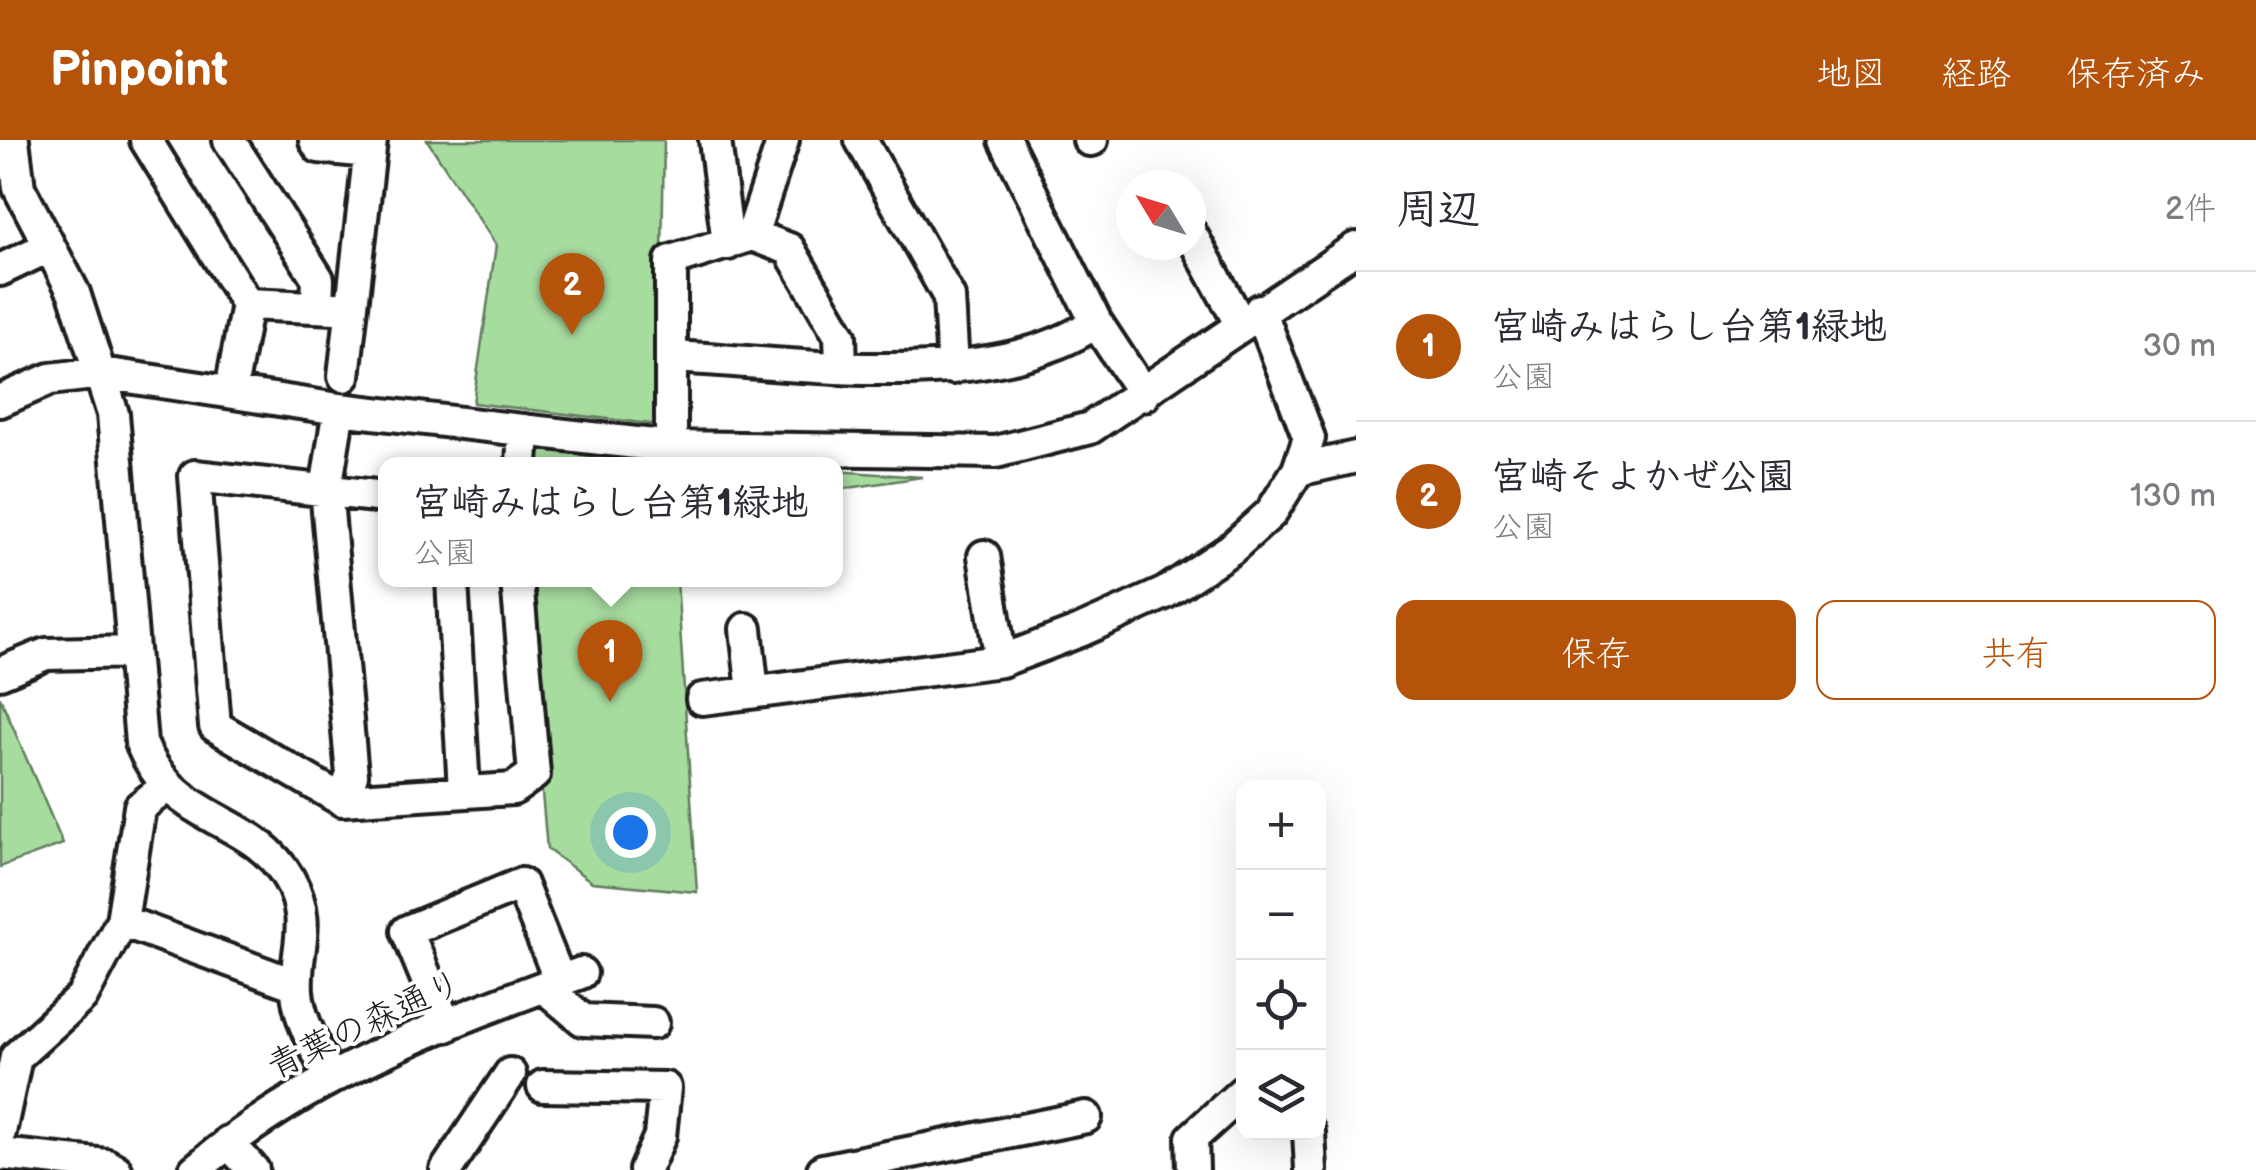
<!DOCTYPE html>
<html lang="ja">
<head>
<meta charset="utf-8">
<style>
	:root { --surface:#fff; --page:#f2f2f3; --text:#2b2b33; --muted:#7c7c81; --line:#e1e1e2; --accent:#b45309 }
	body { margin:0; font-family:"Balsamiq Sans","Klee One",sans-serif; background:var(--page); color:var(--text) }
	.controls { position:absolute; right:30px; bottom:30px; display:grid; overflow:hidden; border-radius:20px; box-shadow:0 10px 40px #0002 }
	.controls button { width:90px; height:90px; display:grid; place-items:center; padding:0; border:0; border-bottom:2px solid var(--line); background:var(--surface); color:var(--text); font:50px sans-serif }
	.compass { position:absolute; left:1116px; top:30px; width:90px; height:90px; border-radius:50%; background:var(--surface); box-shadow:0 10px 40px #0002; rotate:308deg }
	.you { position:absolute; left:630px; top:692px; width:35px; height:35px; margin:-25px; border:8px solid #fff; border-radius:50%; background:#1a73e8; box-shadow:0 0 0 15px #1a73e833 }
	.badge { display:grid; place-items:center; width:65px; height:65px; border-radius:50%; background:var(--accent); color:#fff; font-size:32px; font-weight:700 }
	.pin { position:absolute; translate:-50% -82px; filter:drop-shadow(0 2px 5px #0008) }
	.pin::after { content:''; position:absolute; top:52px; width:35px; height:30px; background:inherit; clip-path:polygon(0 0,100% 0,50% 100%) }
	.popup { position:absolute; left:378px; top:317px; width:465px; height:130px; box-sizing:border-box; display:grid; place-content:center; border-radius:20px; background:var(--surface); filter:drop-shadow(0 2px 8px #0005); font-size:32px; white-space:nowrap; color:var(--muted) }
	.popup b { font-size:38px; color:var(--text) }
	.popup::after { content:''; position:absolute; left:50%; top:100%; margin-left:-20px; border:20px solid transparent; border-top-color:var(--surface) }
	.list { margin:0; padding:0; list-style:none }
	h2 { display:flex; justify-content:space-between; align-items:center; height:130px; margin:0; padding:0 40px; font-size:42px }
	h2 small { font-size:32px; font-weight:400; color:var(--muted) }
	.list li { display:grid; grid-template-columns:65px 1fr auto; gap:30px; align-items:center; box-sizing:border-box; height:150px; padding:0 40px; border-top:2px solid var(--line) }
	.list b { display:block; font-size:38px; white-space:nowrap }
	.list p { margin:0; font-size:32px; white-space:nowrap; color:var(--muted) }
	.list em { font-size:32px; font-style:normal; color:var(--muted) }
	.actions { display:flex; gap:20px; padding:30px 40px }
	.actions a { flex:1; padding:22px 0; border:2px solid var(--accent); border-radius:20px; text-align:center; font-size:35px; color:var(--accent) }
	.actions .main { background:var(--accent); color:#fff }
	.icon { flex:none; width:55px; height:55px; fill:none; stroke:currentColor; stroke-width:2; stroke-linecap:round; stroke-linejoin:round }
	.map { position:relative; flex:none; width:1356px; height:1030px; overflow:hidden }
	header { display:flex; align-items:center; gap:60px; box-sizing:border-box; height:140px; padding:0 50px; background:var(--accent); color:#fff }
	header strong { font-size:48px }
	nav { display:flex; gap:55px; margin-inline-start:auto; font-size:35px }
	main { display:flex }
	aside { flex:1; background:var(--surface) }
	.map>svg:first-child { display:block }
	.green { fill:#a7dc9f; stroke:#627c5e; stroke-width:2.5 }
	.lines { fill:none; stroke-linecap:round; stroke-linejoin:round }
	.minor-casing { stroke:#1c1c1c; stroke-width:38 }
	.minor { stroke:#fff; stroke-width:30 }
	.labels { text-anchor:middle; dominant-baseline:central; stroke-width:8; stroke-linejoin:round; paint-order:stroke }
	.street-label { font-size:35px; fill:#1c1c1c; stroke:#fff }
</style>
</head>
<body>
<header>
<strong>Pinpoint</strong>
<nav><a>地図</a><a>経路</a><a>保存済み</a></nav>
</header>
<main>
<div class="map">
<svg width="1356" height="1030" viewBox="0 0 1356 1030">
	<rect width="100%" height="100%" fill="#fff"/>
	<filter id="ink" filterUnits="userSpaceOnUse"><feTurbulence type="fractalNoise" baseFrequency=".01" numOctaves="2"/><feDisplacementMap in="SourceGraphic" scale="20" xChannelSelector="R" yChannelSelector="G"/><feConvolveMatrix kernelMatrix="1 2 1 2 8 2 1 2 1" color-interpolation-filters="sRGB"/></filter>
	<g filter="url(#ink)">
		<path class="green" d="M427 0H664L659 285 473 263 496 105Z
			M537 305 739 324H534Z
			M835 331 922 337 835 350Z
			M523 440H677L697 752 592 742 547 709Z
			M0 557 63 704 0 727Z"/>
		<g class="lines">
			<defs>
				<path id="minor" d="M13 0 19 48 74 153 113 274 141 603C175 686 252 674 289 739 314 784 294 809 297 851 299 881 317 909 329 936
					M146 0 247 164 231 250
					M229 0 318 139 317 165
					M315 0 319 7 369 12
					M715 0 728 104
					M861 0 949 157 953 228
					M1005 0 1096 182 1144 255
					M1089 0H1092
					M1191 94 1240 183
					M752 95 783 0
					M0 130 48 107
					M247 164 336 168
					M1260 170 1309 298 1298 330
					M673 217C797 223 993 255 1096 182
					M344 236 371 0
					M0 261 50 239 102 233 339 269 671 307 996 312 1090 288 1356 108
					M339 269 326 349 352 635 342 660
					M671 307V121L752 95 789 109 840 196 841 225
					M522 324 524 290
					M385 357 195 336 215 586 342 660 513 649 534 634 517 440
					M984 416 1001 521
					M452 440 464 650
					M746 489 753 552
					M0 533 46 514 131 512
					M702 559 1001 521 1080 491 1165 453 1231 409 1271 373 1298 330 1356 317
					M122 781 296 845
					M544 847 583 880 653 883
					M446 886 407 791 521 744 560 841
					M543 946 665 948 660 996 645 1030
					M0 992 16 917 82 857 122 781 140 667 166 647
					M1309 992 1311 1030
					M228 1002 253 1030
					M0 1014 107 1025 116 1030
					M195 1030C307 934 444 883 581 833
					M446 1030 510 934
					M823 1030 1086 977
					M1193 1030 1192 998 1244 951"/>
			</defs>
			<use href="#minor" class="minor-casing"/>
			<use href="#minor" class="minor"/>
		</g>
	</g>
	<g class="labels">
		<g class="street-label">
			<text transform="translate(365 885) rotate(-25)">青葉の森通り</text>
		</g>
	</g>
</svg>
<div class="controls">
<button>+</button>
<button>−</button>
<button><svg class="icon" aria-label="locate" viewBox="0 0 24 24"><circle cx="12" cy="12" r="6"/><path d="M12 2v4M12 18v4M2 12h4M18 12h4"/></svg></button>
<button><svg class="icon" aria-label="layers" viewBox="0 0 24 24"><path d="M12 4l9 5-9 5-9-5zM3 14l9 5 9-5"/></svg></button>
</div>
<svg class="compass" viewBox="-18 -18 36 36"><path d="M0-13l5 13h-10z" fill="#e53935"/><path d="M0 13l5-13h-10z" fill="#7c7c81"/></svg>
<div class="you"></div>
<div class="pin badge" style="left:610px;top:562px">1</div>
<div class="popup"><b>宮崎みはらし台第1緑地</b>公園</div>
<div class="pin badge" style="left:572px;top:195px">2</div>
</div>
<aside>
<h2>周辺<small>2件</small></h2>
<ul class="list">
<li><span class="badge">1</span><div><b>宮崎みはらし台第1緑地</b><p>公園</p></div><em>30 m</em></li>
<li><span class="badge">2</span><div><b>宮崎そよかぜ公園</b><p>公園</p></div><em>130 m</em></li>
</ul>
<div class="actions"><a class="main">保存</a><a>共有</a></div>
</aside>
</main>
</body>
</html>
